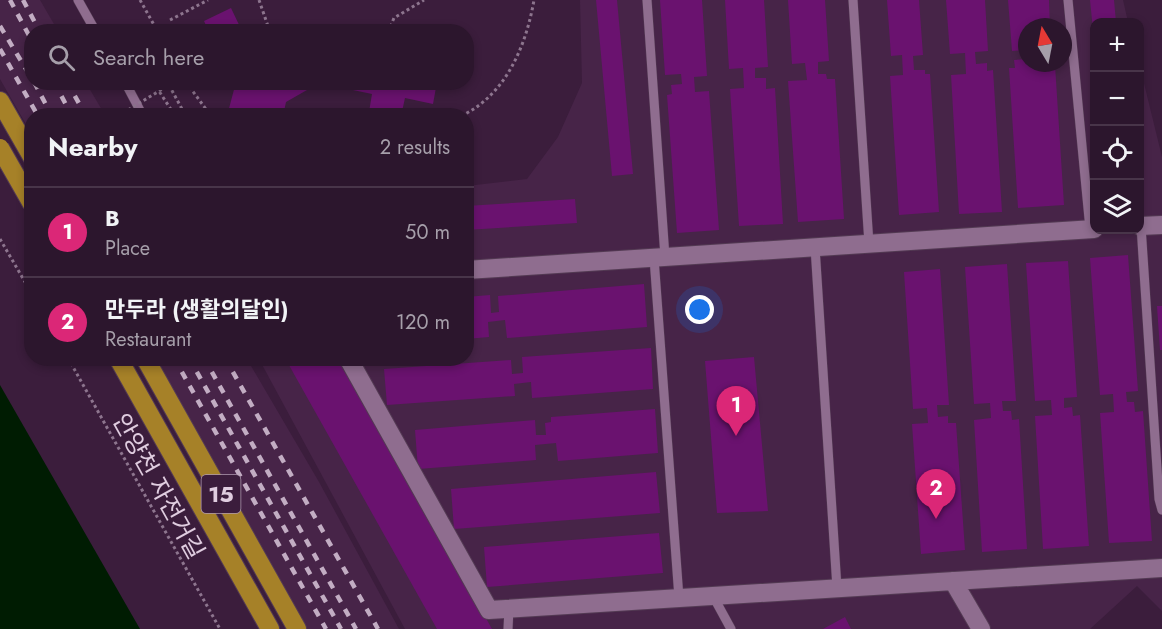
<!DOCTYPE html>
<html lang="en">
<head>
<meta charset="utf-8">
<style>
	:root { --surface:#2c162d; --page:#341f35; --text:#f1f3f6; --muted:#a69faa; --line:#483549; --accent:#db2777 }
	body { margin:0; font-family:Jost,"Noto Sans KR",sans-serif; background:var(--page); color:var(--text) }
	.controls { position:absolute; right:18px; top:18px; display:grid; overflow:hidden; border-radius:12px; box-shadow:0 3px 9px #0003 }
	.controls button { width:54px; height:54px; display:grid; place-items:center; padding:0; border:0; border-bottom:2px solid var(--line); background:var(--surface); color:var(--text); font:30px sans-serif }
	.compass { position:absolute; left:1018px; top:18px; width:54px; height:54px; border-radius:50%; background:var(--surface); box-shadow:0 3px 9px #0003; rotate:350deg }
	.you { position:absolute; left:700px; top:310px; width:21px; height:21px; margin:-15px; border:4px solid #fff; border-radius:50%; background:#1a73e8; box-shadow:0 0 0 9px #1a73e833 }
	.badge { display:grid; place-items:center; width:39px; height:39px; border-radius:50%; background:var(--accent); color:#fff; font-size:20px; font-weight:700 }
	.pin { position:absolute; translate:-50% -50px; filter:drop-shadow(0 2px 3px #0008) }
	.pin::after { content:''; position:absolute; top:32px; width:21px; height:18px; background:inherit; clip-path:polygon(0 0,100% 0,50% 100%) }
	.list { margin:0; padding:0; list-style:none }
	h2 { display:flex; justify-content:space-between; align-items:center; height:78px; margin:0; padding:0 24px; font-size:26px }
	h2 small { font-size:20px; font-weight:400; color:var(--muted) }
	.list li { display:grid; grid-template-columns:39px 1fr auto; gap:18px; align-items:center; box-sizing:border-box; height:90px; padding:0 24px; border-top:2px solid var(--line) }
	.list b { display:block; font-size:22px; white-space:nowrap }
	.list p { margin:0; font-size:20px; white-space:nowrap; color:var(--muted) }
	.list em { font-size:20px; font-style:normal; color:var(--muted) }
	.icon { flex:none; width:33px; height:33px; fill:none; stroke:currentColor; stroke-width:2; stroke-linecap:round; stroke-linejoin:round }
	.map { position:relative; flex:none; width:1162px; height:629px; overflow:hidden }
	.search { position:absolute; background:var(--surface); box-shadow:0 3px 9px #0003; left:24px; top:24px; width:450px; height:66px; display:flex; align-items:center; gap:15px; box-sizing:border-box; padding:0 21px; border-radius:24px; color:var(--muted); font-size:22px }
	.panel { position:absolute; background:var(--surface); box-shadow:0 3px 9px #0003; left:24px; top:108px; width:450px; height:258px; border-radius:24px }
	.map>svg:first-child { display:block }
	.built { fill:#472448; fill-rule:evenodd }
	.water { fill:#001c02 }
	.building { fill:#6a126f }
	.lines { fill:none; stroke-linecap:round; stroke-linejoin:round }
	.service-casing { stroke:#533a53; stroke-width:10 }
	.minor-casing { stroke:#533a53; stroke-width:20 }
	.motorway-casing { stroke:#533a53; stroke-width:20 }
	.path { stroke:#8d758e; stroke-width:3; stroke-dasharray:3 3; stroke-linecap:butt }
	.service { stroke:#8f6d8f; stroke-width:9 }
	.minor { stroke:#8f6d8f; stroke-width:18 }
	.motorway { stroke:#a68128; stroke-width:18 }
	.rail { stroke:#c2adc3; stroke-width:4.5; stroke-dasharray:8 8; stroke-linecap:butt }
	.motorway-bridge-casing { stroke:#533a53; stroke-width:20; stroke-linecap:butt }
	.path-bridge { stroke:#8d758e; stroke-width:3; stroke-dasharray:3 3; stroke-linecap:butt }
	.motorway-bridge { stroke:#a68128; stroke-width:18 }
	.labels { text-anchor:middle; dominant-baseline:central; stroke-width:4.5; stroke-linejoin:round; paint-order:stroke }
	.shield { fill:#3b1d3c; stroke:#ae98af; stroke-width:1.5 }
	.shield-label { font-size:22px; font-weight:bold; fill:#e0cde0 }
	.street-label { font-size:24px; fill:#e0cde0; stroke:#3b1d3c }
</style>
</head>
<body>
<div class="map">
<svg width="1162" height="629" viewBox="0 0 1162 629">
	<rect width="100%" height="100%" fill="#3b1d3c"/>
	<path class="built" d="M0 0H40L58 31 32 32V82L86 83 105 115 32 116 31 133 0 79Z
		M580 0H1123L1128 22H1094V230H1140V67L1162 157V611L1137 586 1090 629H405L259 359 466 358 467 186 527 179 558 137 582 83ZM1027 27H1063V63H1027Z
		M156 359H247L319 482 399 629H306Z"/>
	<path class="water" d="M0 385 140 629H0Z"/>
	<path class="building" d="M596 0H617L633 174 612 176Z
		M660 0H702L707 76 694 77 695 92 709 91 719 230 677 233 667 95 672 94 671 85 682 84 681 74 665 75Z
		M725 0H764L768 67 755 68V78H766V89L775 88 783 224 739 226 730 89 744 88 743 68 729 69Z
		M788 0H825L829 61 818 62V74H826L827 79H835L844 219 798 222 788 81 807 80 805 63 792 64Z
		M887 0H919L923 55 913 56 914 70H925V74H930L939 212 899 215 890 76 903 75 902 55 891 56Z
		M946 0H985L988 51 975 52 976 64 987 63V71L993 70 1002 212 959 214 951 75 966 74 965 53 950 54Z
		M1008 0H1049L1050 27H1027V55L1025 50 1012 51Z
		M1090 0H1114L1116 22H1094V40Z
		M231 8 241 29 250 24 254 32H209L204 21Z
		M1027 59V63H1037V66L1055 65 1064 205 1018 208 1009 68H1015L1014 60Z
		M236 82H303L307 90 286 102 283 116H227Z
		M349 82H437L433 104 405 98 401 116 369 112 372 94 348 89Z
		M575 199 577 223 466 230V206Z
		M1128 255 1138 391 1126 392 1127 402H1134L1135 412 1143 411 1152 541 1109 543 1100 413 1114 412 1113 394 1100 395 1090 258Z
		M1068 261 1077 397 1064 398V408L1072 407 1073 416 1080 415 1089 546 1043 549 1035 416 1052 415 1051 400 1035 401 1026 263Z
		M1007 264 1016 401H1002L1003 411H1011L1012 420 1019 419 1027 549 982 552 974 420 991 418 990 403 974 404 965 267Z
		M940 269 949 405H937L938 417 948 416V423H956L965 550 921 554 912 424 928 423 927 408 913 409 904 272Z
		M644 284 647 327 507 338 505 320 488 322 489 337 466 339V297L490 295 491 313 499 312 498 296Z
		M1157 306H1162V350H1160Z
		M651 348 653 389 532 398 531 382 514 384 515 396 387 405 384 369 511 360 512 374 523 373 522 357Z
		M754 357 768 511 717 513 705 361Z
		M285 358H340L492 629H437Z
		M655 409 658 453 558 461 556 443 535 445 536 460 418 469 415 430 535 420 536 435H546L545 423 551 422V417Z
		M656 472 660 513 454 529 451 489Z
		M659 533 663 573 487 587 484 547Z
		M845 617 851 629H823Z"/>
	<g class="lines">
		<defs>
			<path id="service" d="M78 0 96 32
				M647 0 665 257
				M853 0 869 244
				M1068 0 1090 229
				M125 82 143 116
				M1141 226 1159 499 1162 510
				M815 247 837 588
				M654 258 679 598
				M713 596 731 629
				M508 629 509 608"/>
			<path id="minor" d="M1140 226 1162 225
				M466 270 1094 229
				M348 358 489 610 1162 568
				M953 581 981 629"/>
			<path id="motorway" d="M0 101 32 157
				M118 358 270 629
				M145 358 297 629"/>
		</defs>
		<use href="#service" class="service-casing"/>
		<use href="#minor" class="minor-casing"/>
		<use href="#motorway" class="motorway-casing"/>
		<path class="path" d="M140 0 158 32
			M259 0 270 32
			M170 20 208 0
			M388 32 394 18 424 0
			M153 82 174 114 182 109 169 85 174 82
			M186 82 211 116
			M147 84 150 82
			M461 116C506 95 526 46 534 0
			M0 239 32 294
			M68 358 220 629"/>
		<use href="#service" class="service"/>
		<use href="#minor" class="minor"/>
		<use href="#motorway" class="motorway"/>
		<path class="rail" d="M10 0 32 41
			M23 0 40 32
			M0 26 32 79
			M0 49 38 116
			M34 82 52 116
			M54 82 72 116
			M67 82 86 116
			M174 358 326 629
			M189 358 341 629
			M204 358 356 629
			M225 358 378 629"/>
		<defs>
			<path id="motorway-bridge" d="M0 148 32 204"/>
		</defs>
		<use href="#motorway-bridge" class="motorway-bridge-casing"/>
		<path class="path-bridge" d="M118 116 169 85"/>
		<use href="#motorway-bridge" class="motorway-bridge"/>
	</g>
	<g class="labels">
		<rect class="shield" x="201.5" y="475" width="39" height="38" rx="4.5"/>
		<g class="shield-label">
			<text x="221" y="494">15</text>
		</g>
		<g class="street-label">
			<text transform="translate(159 486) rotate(61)">안양천 자전거길</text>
		</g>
	</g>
</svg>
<div class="controls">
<button>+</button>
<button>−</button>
<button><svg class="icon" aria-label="locate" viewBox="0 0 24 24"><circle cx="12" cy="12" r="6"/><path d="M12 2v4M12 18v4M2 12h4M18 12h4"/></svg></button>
<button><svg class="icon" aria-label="layers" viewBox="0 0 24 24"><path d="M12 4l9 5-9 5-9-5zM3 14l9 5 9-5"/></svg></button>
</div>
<svg class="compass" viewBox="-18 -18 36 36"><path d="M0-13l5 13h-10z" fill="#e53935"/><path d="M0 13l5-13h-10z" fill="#a69faa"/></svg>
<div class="you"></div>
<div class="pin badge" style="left:736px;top:436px">1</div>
<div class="pin badge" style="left:936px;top:519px">2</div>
<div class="search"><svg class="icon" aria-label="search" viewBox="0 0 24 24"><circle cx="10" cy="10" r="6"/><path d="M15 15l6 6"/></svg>Search here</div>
<section class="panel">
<h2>Nearby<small>2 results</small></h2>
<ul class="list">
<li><span class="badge">1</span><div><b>B</b><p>Place</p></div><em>50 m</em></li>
<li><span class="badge">2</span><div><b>만두라 (생활의달인)</b><p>Restaurant</p></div><em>120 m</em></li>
</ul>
</section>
</div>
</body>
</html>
